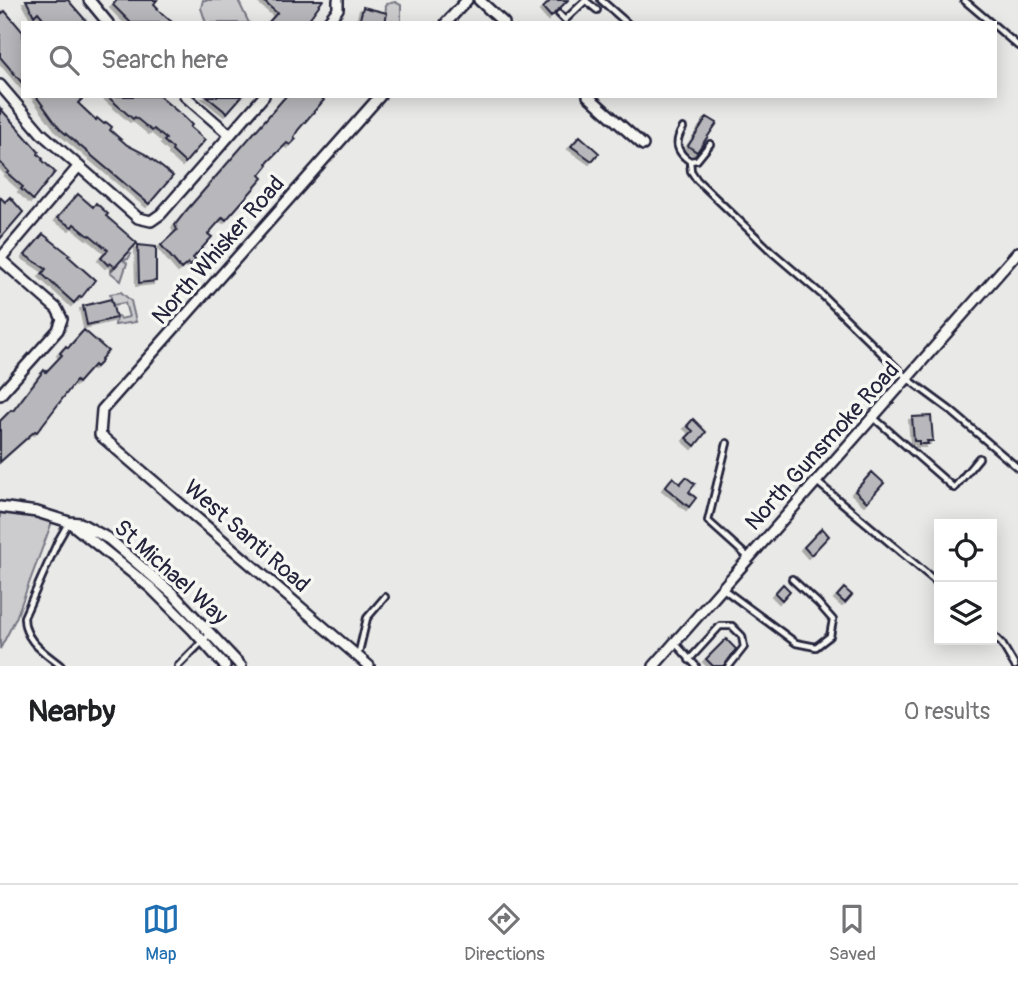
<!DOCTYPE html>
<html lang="en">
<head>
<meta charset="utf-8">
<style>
	:root { --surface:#fff; --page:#f6f6f6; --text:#202124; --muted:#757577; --line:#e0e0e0; --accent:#1f6fb2 }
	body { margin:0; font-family:Pangolin,sans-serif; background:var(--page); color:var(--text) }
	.controls { position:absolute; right:21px; bottom:21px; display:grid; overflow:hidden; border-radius:0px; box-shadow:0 4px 18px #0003 }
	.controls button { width:63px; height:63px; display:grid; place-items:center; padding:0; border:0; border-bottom:2px solid var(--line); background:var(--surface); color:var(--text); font:35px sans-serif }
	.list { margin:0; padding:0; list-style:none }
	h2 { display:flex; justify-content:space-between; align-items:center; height:91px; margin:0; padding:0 28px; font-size:30px }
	h2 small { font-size:23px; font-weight:400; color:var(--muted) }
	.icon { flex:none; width:38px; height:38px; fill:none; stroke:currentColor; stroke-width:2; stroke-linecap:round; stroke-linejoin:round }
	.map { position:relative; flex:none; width:1018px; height:666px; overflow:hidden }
	.search { position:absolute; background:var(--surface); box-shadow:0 4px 18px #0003; left:21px; right:21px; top:21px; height:77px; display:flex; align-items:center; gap:18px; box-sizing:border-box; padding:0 24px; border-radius:0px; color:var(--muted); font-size:26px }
	.sheet { height:217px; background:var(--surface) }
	nav { display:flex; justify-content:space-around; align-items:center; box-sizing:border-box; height:98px; border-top:2px solid var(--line); background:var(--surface); font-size:19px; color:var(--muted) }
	nav a { display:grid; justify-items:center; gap:4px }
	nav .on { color:var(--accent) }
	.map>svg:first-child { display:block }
	.green { fill:#ccccce; stroke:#777784; stroke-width:2 }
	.building { fill:#b8b8bc; stroke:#22223b; stroke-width:2; filter:url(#shadow) }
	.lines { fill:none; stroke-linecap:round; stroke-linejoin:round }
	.service-casing { stroke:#22223b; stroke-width:10 }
	.minor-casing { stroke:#22223b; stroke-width:14 }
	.service { stroke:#f6f6f2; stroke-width:4.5 }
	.minor { stroke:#f6f6f2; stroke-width:9 }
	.labels { text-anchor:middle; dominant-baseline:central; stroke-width:7; stroke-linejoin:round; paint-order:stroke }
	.street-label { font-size:23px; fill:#22223b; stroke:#f6f6f2 }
</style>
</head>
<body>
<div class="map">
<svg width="1018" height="666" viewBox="0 0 1018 666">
	<defs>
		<filter id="shadow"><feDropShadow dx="-3" dy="3" stdDeviation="0" flood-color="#0004"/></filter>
	</defs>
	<rect width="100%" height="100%" fill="#e9e9e7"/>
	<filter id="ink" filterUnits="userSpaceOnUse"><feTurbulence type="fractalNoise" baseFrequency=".0143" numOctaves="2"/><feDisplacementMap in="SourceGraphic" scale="14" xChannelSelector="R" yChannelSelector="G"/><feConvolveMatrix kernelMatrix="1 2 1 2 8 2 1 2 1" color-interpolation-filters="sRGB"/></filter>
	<g filter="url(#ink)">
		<path class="green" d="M203 0H238L249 23H206L201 8Z
			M395 2 401 5V23H385L386 4Z
			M128 252 131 254 128 259 123 260 127 263 121 281 110 272Z
			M121 292 131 301 136 322 115 325 116 317 118 316 120 319 129 317 125 303 113 305 110 294Z
			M0 513 35 517 52 522 16 618 0 649Z"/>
		<path class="building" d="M26 0H68L88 23H47L38 12 34 16Z
			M117 0H157L154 4 158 8 157 9 173 23H131L113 5Z
			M262 0H323L306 23H268L277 13Z
			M551 0H568L551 17 543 8Z
			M363 7 387 13 385 23H359Z
			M5 11 23 32V84L0 57V15Z
			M36 96H85L78 103 96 120 97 118 104 124 106 122 112 127 110 130 127 145 145 154 173 176 149 204 60 129Z
			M107 96H159L184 117 192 125 190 127 205 140 185 163 172 151 173 149 164 141 166 139 154 129 152 131 135 117 133 119Z
			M206 96H242L227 113Z
			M286 96H320L324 100 298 130 294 137 296 139 290 145 287 143 267 163 268 165 260 175 263 178 226 220 223 217 208 234 212 237 193 258 196 261 190 266 188 263 181 269 161 245 177 230 175 225 186 211Z
			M0 108 39 152 38 154 43 159 42 160 55 172 33 200 21 189 23 187 7 173 9 172 0 162Z
			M707 117 717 123 697 152 688 146Z
			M580 136 599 153 592 161 571 146Z
			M78 194 93 207 96 203 108 214 106 216 137 243 115 267 110 263 108 265 101 258 108 250 90 235 89 236 74 224 72 227 57 218Z
			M0 197 5 202 10 197 23 212 0 239Z
			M43 234 70 255 68 256 95 280 81 298 80 296 74 303 42 274 46 269 25 255Z
			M138 245 156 247V281L139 283Z
			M111 299 116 318 87 325 83 306Z
			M84 330 108 351 101 359 102 361 96 367 94 365 78 383 76 381 37 432 35 431 0 462V421L11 410 13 411 44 370 46 372 62 355 60 353 66 346 68 348Z
			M931 416 933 441H927L928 444H919V441H914L912 417Z
			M693 419 706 432 695 446 686 438 693 431 687 426Z
			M872 472 884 483 867 502 855 491Z
			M673 477 680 484 686 477 695 484 689 492 696 498 689 507 665 487Z
			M822 528 829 536 811 555 804 547Z
			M783 584 790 591 782 600 775 593Z
			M844 588 852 595 845 603 837 596Z
			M726 639 736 649 724 666H713L706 659Z"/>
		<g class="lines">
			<defs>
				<path id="service" d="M601 0 627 23
					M964 0 991 23
					M586 1 597 10
					M559 14 565 20 586 0
					M995 26 1018 46
					M683 128C674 142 676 152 690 161L697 160 710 144
					M690 161 691 171 697 180 772 252 821 294 908 379 950 410 1018 468
					M874 418 954 488 979 458
					M727 443 708 521 748 557
					M817 482 939 584
					M722 588 796 643 816 647 830 636 833 620 818 603 792 579
					M992 634 1002 644 1015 666
					M675 643 696 666
					M358 656 367 618 385 597
					M689 660 720 626H732L742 636 744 647 729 666
					M61 666C44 652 24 641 24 617L58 541 69 522
					M178 666 211 633"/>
				<path id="minor" d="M89 0 108 23
					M479 0 504 23
					M327 23 338 9V0
					M446 23 467 0
					M0 85 41 133 138 218 151 221 161 214 264 96
					M185 96 230 135
					M588 96 643 145
					M0 259 57 309 62 319 58 330 0 395
					M0 259 79 166
					M0 507 37 512 69 522 80 523 109 539 173 594 241 666
					M69 522 151 588 193 630 225 666
					M369 666 100 435 102 410 380 96
					M654 666 1018 252"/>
			</defs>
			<use href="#service" class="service-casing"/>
			<use href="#minor" class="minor-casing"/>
			<use href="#service" class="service"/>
			<use href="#minor" class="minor"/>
		</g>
	</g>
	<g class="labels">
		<g class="street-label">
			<text transform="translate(218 250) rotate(-49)">North Whisker Road</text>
			<text transform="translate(822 446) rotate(-48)">North Gunsmoke Road</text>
			<text transform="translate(247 536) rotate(41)">West Santi Road</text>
			<text transform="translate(171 572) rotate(42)">St Michael Way</text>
		</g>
	</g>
</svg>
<div class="controls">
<button><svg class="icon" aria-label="locate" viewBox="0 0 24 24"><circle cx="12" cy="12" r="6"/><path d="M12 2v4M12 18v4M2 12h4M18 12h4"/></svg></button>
<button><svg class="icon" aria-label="layers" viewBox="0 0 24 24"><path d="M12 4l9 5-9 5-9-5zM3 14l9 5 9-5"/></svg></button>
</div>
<div class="search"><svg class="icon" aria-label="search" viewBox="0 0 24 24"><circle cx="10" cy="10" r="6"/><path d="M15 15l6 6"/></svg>Search here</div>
</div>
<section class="sheet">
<h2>Nearby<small>0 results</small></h2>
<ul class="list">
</ul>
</section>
<nav>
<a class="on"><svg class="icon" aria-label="map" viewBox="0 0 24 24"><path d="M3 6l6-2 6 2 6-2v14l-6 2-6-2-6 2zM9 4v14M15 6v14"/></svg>Map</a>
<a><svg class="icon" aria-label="directions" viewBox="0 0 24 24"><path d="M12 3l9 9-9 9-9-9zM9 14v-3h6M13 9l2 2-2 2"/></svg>Directions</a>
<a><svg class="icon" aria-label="saved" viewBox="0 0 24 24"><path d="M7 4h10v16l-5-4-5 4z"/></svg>Saved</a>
</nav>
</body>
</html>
